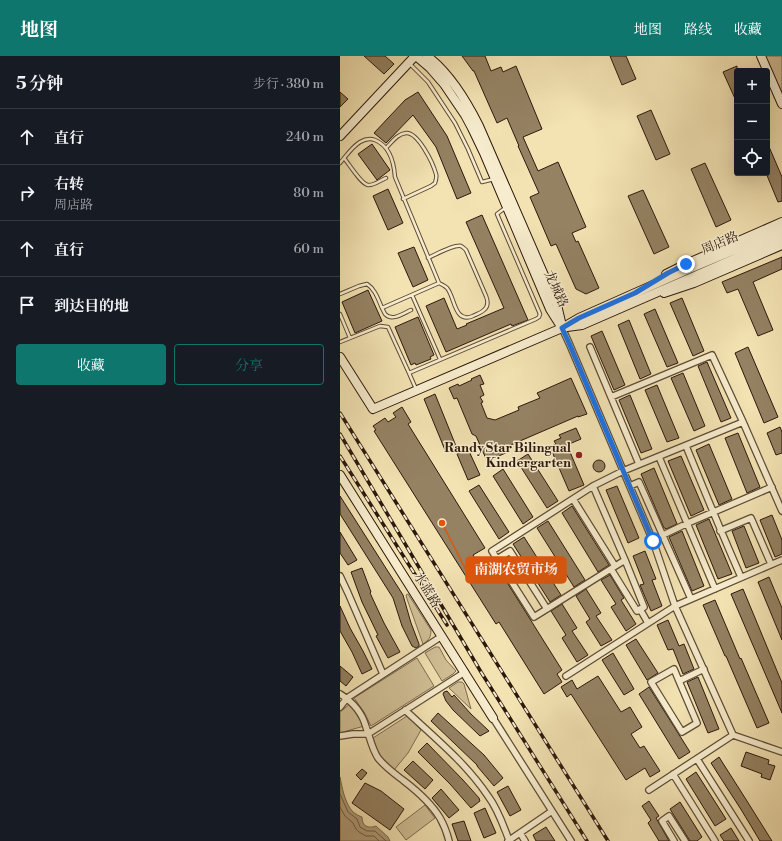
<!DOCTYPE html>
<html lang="zh">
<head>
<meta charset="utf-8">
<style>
	:root { --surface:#171b24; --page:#242831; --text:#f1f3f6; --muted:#9ea1a6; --line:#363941; --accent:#0f766e }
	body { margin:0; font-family:"Libre Bodoni","Noto Serif SC",serif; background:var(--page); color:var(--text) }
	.controls { position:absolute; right:12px; top:12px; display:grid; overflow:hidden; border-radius:4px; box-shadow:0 4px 16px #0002 }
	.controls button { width:36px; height:36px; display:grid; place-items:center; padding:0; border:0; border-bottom:1px solid var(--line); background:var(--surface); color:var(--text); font:20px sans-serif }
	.stop { position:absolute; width:12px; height:12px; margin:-9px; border:3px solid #1a73e8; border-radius:50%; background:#fff }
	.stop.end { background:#1a73e8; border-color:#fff; box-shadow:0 1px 4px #0008 }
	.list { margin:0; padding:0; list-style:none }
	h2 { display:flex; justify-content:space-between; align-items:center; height:52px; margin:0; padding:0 16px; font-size:17px }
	h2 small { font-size:13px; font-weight:400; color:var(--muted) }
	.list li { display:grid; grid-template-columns:26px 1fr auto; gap:12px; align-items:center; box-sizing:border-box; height:56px; padding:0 16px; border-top:1px solid var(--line) }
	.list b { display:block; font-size:15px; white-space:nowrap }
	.list p { margin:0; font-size:13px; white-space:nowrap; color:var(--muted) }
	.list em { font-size:13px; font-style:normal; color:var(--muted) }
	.actions { display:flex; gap:8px; padding:12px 16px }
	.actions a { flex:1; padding:9px 0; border:1px solid var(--accent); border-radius:4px; text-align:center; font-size:14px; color:var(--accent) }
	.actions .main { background:var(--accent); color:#fff }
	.icon { flex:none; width:22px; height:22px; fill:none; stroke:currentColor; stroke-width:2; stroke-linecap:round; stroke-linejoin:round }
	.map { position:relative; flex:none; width:442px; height:785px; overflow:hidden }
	header { display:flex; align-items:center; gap:24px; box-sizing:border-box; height:56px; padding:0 20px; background:var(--accent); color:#fff }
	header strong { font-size:19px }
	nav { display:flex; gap:22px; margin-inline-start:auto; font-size:14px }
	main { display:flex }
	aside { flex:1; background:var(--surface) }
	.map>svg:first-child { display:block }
	.green { fill:#d1c097; stroke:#7f6c52 }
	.water { fill:#b09e7b; stroke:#7c684f }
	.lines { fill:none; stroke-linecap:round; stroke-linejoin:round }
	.shore { stroke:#6e5b44; stroke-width:1 }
	.building { fill:#948263; stroke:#2d180d }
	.lane-casing { stroke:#5e4b36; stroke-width:4.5 }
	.street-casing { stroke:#5e4b36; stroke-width:8 }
	.secondary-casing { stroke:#2d180d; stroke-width:10 }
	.lane { stroke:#f7edce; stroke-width:2.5 }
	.street { stroke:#f7edce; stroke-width:5.5 }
	.secondary { stroke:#f7edce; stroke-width:8 }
	.rail-casing { stroke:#2d180d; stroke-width:3.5 }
	.rail { stroke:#f7edce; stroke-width:2; stroke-dasharray:6; stroke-linecap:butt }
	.route { stroke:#1a73e8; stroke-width:5 }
	.poi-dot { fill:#8f2418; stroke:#f7edce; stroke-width:1.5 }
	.labels { text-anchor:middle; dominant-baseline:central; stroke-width:3; stroke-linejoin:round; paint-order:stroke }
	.street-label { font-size:13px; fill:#2d180d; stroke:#f7edce }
	.poi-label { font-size:13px; font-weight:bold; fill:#2d180d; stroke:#f7edce; text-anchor:end }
	.leader { fill:none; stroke:#df560c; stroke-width:1.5 }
	.callout-dot { fill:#df560c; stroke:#f7edce; stroke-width:1.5 }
	.callout { fill:#df560c; stroke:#df560c; stroke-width:1.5 }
	.callout-label { font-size:14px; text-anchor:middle; font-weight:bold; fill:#fff }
</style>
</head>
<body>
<header>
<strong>地图</strong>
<nav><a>地图</a><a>路线</a><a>收藏</a></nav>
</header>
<main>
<aside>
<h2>5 分钟<small>步行 · 380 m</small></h2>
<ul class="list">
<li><svg class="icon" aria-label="ahead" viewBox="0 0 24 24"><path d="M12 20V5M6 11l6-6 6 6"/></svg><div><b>直行</b></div><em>240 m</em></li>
<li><svg class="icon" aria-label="right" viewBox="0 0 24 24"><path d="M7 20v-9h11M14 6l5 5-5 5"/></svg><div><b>右转</b><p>周店路</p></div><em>80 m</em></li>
<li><svg class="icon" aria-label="ahead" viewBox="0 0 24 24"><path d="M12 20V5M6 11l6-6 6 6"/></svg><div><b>直行</b></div><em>60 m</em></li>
<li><svg class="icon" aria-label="arrive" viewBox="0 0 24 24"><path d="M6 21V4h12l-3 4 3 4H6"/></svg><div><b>到达目的地</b></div></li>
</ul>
<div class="actions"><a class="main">收藏</a><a>分享</a></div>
</aside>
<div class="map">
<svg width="442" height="785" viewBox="0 0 442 785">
	<rect width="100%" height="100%" fill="#f3e3b3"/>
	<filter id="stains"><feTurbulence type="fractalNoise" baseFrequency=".005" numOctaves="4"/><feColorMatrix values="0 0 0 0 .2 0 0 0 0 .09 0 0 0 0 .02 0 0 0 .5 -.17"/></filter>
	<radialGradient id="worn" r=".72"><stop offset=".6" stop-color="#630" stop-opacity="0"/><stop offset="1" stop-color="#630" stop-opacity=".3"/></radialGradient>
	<path class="green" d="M425 0H442V38Z
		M68 538 91 574C91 581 89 584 83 588L67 543 66 539Z
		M95 591H99L106 604 116 615 113 618 102 625 85 597Z
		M77 602 94 630 31 670 24 656 14 642Z
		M118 626H122L124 628 131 653 109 632Z
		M10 648 24 670 0 677V656Z
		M67 660 81 674 68 697 54 714C42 705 37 696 33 682Z
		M85 749 95 762 66 784 56 771Z"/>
	<path class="water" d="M0 721C2 731 5 748 13 756 16 758 19 760 22 761 22 770 28 773 36 770L48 781 50 785H0Z"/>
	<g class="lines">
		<path class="shore" d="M0 738 8 756 17 763 20 771 27 775H35L46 785
			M0 751 5 760 13 767 16 773 19 776 26 780H34L39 785"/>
	</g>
	<path class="building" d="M24 0H45L54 8 44 18Z
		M122 0H145L151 15 161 11 163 16 176 10 202 73 183 81 198 115 218 106 246 171 232 177 236 186 238 185 259 232 246 238 236 233 216 188 211 190 190 141 199 137 178 90H179L167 62 157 67 134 15H133Z
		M270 0H286L296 23 282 29Z
		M397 10V47L383 16Z
		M0 36 8 43 0 51Z
		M78 36 107 80 131 137 117 143 96 91 73 59 46 87 34 77 65 44Z
		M311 54 330 98 316 104 297 60Z
		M427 86 442 121V145L438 146 426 117H427Z
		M32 88 50 114 37 124 18 98Z
		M365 107 391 164 376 171 351 113Z
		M48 133 63 167 48 174 33 140Z
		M303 134 329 191 314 198 288 140Z
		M142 159 188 264 172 270 171 268 106 296 86 250 104 242 117 273 127 269 126 268 164 252 126 166Z
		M74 191 88 224 73 231 58 197Z
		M442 201V213L413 226 433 274 418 280 398 233 387 237 382 226Z
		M28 234 42 265 15 277 2 246Z
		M342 242 364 295 353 300 330 247Z
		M315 253 338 307 327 311 304 258Z
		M78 261 94 299 90 301 91 303 76 309 75 307 71 309 55 271Z
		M289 264 311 318 300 323 278 269Z
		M262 275 285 329 274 334 251 280Z
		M408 291 438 361 424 367 395 297Z
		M367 306 391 362 381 366 358 310Z
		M343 317 365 370 354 375 331 322Z
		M140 319 144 328 140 329 144 339 140 341 143 346 141 347 147 362 155 364 179 354 178 351 200 342 197 337 231 322 247 358 238 361V360L166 391 168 396 147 405 136 380 132 378 117 342 114 343 109 332 118 328 119 330 132 324 131 323Z
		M317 329 339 382 327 386 305 334Z
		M95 338 116 390 105 394 84 343Z
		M290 339 312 393 301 397 279 344Z
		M62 351 71 366 68 368 145 492 133 499 139 509 151 501 222 614 217 618 222 626 204 638 159 566 156 568 34 375 36 374 33 370 45 362 48 366 56 361 53 357Z
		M440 371 442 376V397L436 399 427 377Z
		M236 372 241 383 227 389 244 429 229 435 210 391 216 388 214 385 221 382 219 379Z
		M398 377 420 431 407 437 385 382Z
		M369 388 392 443 379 449 356 394Z
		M128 393 140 419 128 424 117 398Z
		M188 398 218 445 207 452 177 405Z
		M341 400 364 454 351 460 328 405Z
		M253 410a6 6 0 1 1 12 0a6 6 0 1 1-12 0Z
		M314 412 337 468 326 473 325 472H324L301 418Z
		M163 413 193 461 183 468 153 420Z
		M139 429 169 476 159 483 129 435Z
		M277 430 299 482 288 487 266 434Z
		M0 440 63 539 71 567 79 588V590L76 592 72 590 62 570 53 542 0 458Z
		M232 450 269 509 258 516 222 457Z
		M432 459 442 484V498L435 501 420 464Z
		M369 463 392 518 378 523 356 469Z
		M208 465 245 524 234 531 197 472Z
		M404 470 419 507 406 512 392 475Z
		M342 475 364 530 352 535 329 481Z
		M0 476 17 504 8 509 0 497Z
		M184 481 221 539 210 546 173 488Z
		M305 495 316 523 312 524 322 550 311 555 300 529 304 528 293 500Z
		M22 512 31 536 30 537 44 567 60 596 48 602 36 580 38 579 22 546 11 516Z
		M270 519 284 542 281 544 296 568 286 575 271 551 276 548 261 524Z
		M429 521 442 552V584L418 526Z
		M246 533 261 557 256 560 272 584 261 590 246 566 250 563 236 540Z
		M403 533 442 627V657L391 538Z
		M375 544 400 603 401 602 429 667 417 672 386 600H385L363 549Z
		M222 548 237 572 232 575 248 599 237 606 222 582 226 579 211 555Z
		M0 550 10 572 23 595 32 613 22 618 12 596 0 575Z
		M328 564 339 590 344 588 354 613 343 618 333 593 328 594 317 569Z
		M296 583 318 617 307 624 286 589Z
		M273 597 294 633 284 639 262 604Z
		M0 610 13 621 6 630 0 625Z
		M258 620 281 656 290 651 302 671 291 678 300 692 304 690 320 715 310 721 305 712 286 724 231 638 227 641 221 631 232 624 237 633Z
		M358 621 379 673 368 677 347 626Z
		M309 631 350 696 339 703 299 638Z
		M107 635 112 641 114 639 131 658 149 675 140 680 113 654 106 645 103 638 104 636Z
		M98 657 144 699 163 722 154 730 137 710V709L91 665Z
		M87 687 123 724 139 742 140 745 131 752 110 728 78 696Z
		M406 696 429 704 428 708 435 710 430 724 421 721 422 718 401 710Z
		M379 701 407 745 432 785H420L402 755 371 707Z
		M73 705 93 724 85 733 64 714Z
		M22 713 27 717 21 724 16 719Z
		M356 716 386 763 375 770 346 723Z
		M25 727 41 735 64 753 50 774 12 747Z
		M168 730 181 754 170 760 157 736Z
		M101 733 119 754 109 762 92 742Z
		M309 745 319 760 316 762 329 785H319L308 767 311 764 302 750Z
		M340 746 362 781 357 785H350L330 753Z
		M145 752 156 777 144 782 134 757Z
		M124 765 131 785H118L112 768Z
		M206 771 215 785H196L193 779Z
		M391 772 399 785H384L380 779Z"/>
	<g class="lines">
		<defs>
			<path id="lane" d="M69 7 88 26 115 67 128 93 142 126 154 123
				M46 92C52 86 57 78 66 77 78 76 93 107 96 118 97 121 96 124 95 127L91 130 63 143
				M4 102C9 108 21 128 28 129 33 130 41 124 46 122
				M0 107C6 100 12 91 20 86 25 83 30 82 35 84 50 90 54 107 55 121L99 227 42 252C38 243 35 233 27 228L19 230 0 238
				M88 202C95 199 114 188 121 190 123 191 124 192 126 194L146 240C148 245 149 250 144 254 141 257 137 258 133 260 114 268 115 241 107 232 105 230 101 228 99 227
				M72 239 100 303
				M42 252C43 254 44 256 45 258 52 266 64 257 71 254
				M0 258 10 282
				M0 286 40 270 48 271 69 317
				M76 333 69 317 196 263 199 261 200 258 157 158 165 152"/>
			<path id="street" d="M222 272 229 287 313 485 335 550 393 679 442 696
				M250 291 299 408
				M271 341 372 299 403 366 442 455
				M346 390C364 434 382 478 401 521
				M319 401 375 533
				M253 430 285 504 194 561 152 495 253 430 283 415 403 366
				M290 430 299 426 351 543
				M233 443 275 510
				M380 475 411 462 431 508
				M313 485 323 479 348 467 432 431
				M157 503 170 495 207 553
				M271 513 297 555 304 551 285 504
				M0 520 8 537 43 618
				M300 553 308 567
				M226 620 335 550 442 504
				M339 625 334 613 311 626 342 676 357 667 339 625 364 613
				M0 638C13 646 22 656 26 671 30 682 32 693 38 702 45 711 55 718 64 725 77 735 91 747 100 762 104 769 107 777 109 785
				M0 651 7 642 102 580
				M65 654C94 681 126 707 148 740 158 753 163 769 169 784
				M153 662 231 785
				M0 680 13 678H28L125 616
				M357 703 409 785
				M333 718 375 785
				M309 734 393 679
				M180 777 185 785
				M168 785 212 755
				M334 785 322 765 329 760 345 785"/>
			<path id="secondary" d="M76 0 90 12 104 28 125 59 132 72 144 97 210 253 222 272
				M87 0C110 17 126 44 139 70L217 249 221 266
				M421 0 442 48
				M0 80 75 0
				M326 218 346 208 442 166
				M324 237 354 227 442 189
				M227 271 242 269 442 182
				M0 301 33 353 222 272 239 262 349 213 442 174
				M0 419 153 662"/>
		</defs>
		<use href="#lane" class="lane-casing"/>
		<use href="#street" class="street-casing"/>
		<use href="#secondary" class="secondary-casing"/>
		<use href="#lane" class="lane"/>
		<use href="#street" class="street"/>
		<use href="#secondary" class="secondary"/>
		<defs>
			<path id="rail" d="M0 357 268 785
				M0 378 141 616 247 785
				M0 400 107 569"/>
		</defs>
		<use href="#rail" class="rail-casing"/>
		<use href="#rail" class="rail"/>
	</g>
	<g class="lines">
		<path class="route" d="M313 485 229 287 222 272 239 262 295 237 328 217 346 208"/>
	</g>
	<circle class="poi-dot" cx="239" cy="399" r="4"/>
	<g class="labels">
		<g class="street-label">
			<text transform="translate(380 187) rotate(-23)">周店路</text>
			<text transform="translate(216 233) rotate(65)">龙城路</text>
			<text transform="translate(87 534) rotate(58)">水蓝路</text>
		</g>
		<g class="poi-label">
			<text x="231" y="392">Randy Star Bilingual<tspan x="231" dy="15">Kindergarten</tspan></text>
		</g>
	</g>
	<path class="leader" d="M102 467L126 514"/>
	<circle class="callout-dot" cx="102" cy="467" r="4"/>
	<rect class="callout" x="126" y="501" width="100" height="26" rx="4"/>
	<g class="callout-label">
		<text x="176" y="518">南湖农贸市场</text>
	</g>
	<rect width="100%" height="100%" filter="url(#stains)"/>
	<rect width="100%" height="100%" fill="url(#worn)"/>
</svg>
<div class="controls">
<button>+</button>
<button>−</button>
<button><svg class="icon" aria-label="locate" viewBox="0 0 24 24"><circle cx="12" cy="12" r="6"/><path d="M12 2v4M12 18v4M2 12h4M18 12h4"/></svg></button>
</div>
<div class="stop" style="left:313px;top:485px"></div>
<div class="stop end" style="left:346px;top:208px"></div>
</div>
</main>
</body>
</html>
